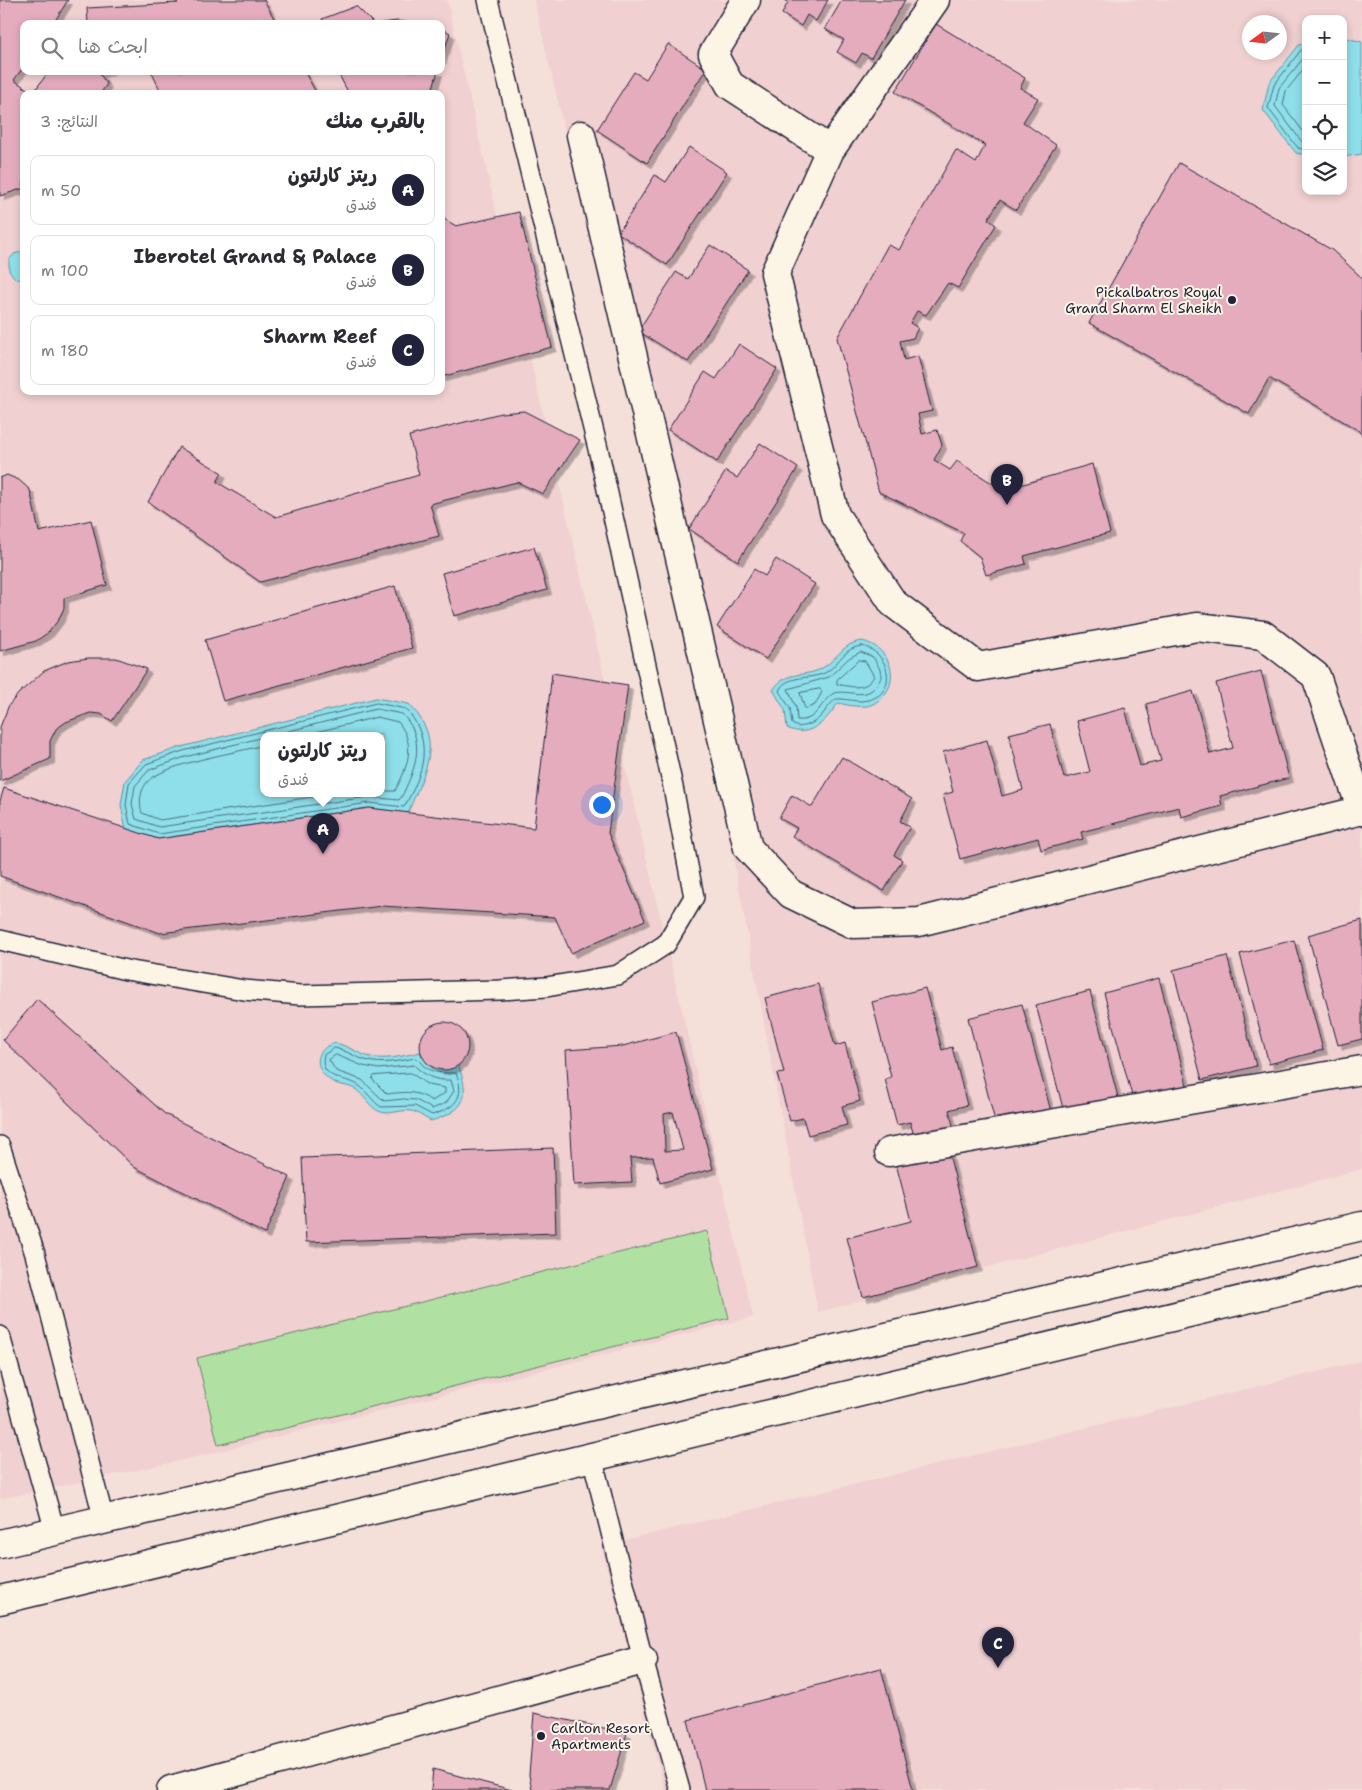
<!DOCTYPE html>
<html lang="ar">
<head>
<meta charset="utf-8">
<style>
	:root { --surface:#fff; --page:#f7f7f7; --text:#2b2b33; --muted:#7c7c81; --line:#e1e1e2; --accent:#22223b }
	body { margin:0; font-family:"Shantell Sans","Playpen Sans Arabic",sans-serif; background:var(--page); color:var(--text); direction:rtl }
	.controls { position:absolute; right:15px; top:15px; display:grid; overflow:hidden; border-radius:10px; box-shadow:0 2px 8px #0003 }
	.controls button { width:45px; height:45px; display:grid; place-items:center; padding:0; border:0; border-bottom:1px solid var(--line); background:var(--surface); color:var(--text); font:25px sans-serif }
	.compass { position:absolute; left:1242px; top:15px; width:45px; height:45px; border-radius:50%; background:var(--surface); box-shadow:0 2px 8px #0003; rotate:255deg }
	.you { position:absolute; left:601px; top:804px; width:18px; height:18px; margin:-12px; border:4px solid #fff; border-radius:50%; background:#1a73e8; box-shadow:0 0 0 8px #1a73e833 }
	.badge { display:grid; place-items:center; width:32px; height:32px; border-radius:50%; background:var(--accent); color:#fff; font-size:16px; font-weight:700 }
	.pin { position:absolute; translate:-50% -41px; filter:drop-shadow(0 1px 2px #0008) }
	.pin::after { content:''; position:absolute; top:26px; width:18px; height:15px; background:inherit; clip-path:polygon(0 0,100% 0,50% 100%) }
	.popup { position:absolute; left:260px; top:732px; width:125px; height:65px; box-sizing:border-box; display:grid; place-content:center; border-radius:10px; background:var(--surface); filter:drop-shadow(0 1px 4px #0005); font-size:16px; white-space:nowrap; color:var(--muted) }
	.popup b { font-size:19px; color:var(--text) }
	.popup::after { content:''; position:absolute; left:50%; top:100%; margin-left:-10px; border:10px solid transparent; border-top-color:var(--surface) }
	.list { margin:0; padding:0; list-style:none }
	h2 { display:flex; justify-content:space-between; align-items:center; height:65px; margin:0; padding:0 20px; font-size:21px }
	h2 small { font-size:16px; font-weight:400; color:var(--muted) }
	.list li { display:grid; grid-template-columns:32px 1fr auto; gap:15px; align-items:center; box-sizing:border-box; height:70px; margin:0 10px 10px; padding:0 10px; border:1px solid var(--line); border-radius:10px }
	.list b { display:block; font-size:19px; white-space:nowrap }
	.list p { margin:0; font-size:16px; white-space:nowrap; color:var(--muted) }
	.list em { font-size:16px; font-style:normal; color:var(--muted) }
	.icon { flex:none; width:28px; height:28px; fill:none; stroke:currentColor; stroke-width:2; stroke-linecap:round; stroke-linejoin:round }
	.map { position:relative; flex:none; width:1362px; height:1790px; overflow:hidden; direction:ltr }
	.search { position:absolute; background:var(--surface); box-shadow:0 2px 8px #0003; left:20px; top:20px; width:425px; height:55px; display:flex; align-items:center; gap:12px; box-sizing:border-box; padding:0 18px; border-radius:10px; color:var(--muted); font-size:19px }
	.panel { position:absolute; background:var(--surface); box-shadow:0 2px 8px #0003; left:20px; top:90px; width:425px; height:305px; border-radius:10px; direction:rtl }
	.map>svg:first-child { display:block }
	.built { fill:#f0d0d1; fill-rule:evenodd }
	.green { fill:#b0e1a2; stroke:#69826e }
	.water { fill:#8edfe9; stroke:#6393a3; fill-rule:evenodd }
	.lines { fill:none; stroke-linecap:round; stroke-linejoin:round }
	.shore { stroke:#4d6e81; stroke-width:1 }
	.building { fill:#e5acbe; stroke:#22223b; fill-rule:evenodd; filter:url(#shadow) }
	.service-casing { stroke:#22223b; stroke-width:22 }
	.minor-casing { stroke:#22223b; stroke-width:31 }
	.service { stroke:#fcf5e5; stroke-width:19 }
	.minor { stroke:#fcf5e5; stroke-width:28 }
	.poi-dot { fill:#22223b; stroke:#fcf5e5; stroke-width:2 }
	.labels { text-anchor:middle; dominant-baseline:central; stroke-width:4; stroke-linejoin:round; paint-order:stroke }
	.poi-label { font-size:14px; fill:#22223b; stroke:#fcf5e5; text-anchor:end }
</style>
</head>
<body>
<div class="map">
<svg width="1362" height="1790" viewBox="0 0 1362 1790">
	<defs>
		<filter id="shadow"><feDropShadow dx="4.5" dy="4.5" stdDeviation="0" flood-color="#0004"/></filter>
	</defs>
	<rect width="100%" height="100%" fill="#f5dfd9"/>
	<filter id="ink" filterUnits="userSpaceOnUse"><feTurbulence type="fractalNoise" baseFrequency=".02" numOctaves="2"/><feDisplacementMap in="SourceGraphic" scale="10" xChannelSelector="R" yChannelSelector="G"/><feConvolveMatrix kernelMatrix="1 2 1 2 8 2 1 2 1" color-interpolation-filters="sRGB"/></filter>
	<g filter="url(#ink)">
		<path class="built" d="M0 0H447L753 1317 188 1459 0 1499ZM24 24H441V71H24ZM24 94H441V391H24ZM264 735H382V793H264Z
			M534 0H1362V1169L818 1312 726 819ZM1306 19H1343V191H1306ZM1250 22H1280V52H1250Z
			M1362 1361V1790H665L601 1546Z"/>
		<path class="green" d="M707 1231 729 1318 218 1445 197 1358Z"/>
		<path class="water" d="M1343 37 1362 42V154L1343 157Z
			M1306 43V155L1296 153 1263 110 1269 83 1299 45Z
			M24 251V280L16 279 9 271V260L14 254Z
			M862 641C893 648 904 687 873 704 864 709 847 705 838 703 826 721 810 739 787 728L785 710 773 690C788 668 806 679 824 667 839 657 843 643 862 641Z
			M376 698 409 704C414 710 420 716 423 723 440 752 418 786 408 813L369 808 158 839 126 829 121 805 125 781 143 760 181 747ZM264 735H382V793H264Z
			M335 1043C346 1045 354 1051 364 1055 383 1062 402 1056 420 1052 428 1067 442 1074 458 1064 470 1097 467 1110 431 1121 424 1118 418 1112 411 1111 401 1109 391 1115 381 1112 369 1108 365 1095 355 1089 349 1085 340 1086 333 1082 314 1071 312 1050 335 1043Z"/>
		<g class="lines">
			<path class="shore" d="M1306 48 1301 50 1274 85 1268 108 1298 148 1306 150
				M1306 55 1279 88 1275 106 1302 142 1306 143
				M1306 66 1286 91 1283 105 1306 135
				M862 646C891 652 898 694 868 700 857 703 846 698 836 699 821 711 824 723 798 727L792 724 790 708 779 691C786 673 814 681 828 671 840 662 845 647 862 646Z
				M861 652 873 657C878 665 885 675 878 683 866 702 851 689 834 693 820 701 818 722 797 720L796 707 788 689 829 677 849 658Z
				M859 660 865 661 874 676C866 691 852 687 837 684V680Z
				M820 689 822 692 815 705 805 709 800 693Z
				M377 703 406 709C434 741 424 773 404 807L369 803 159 834 130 824 126 805 129 783 146 764 183 751Z
				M304 735 377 717 398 722C417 745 407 768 395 791H382
				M264 737 185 757 149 770 135 786 132 804 136 819 159 827 368 797 399 800C403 796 405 789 408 783 419 759 422 734 402 714L376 709 273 735
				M264 745C235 753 180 761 155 776 141 783 138 800 142 813L160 820 339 793
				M335 1048C346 1050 354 1057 365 1060 383 1066 400 1060 417 1058 428 1074 439 1073 456 1073 466 1098 455 1108 432 1115L415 1106 381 1107C372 1101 366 1090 358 1085 346 1077 318 1080 324 1055Z
				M336 1055 363 1066 379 1069 414 1065C425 1076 435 1081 451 1080L454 1091 446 1103 432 1109 416 1100 403 1099 384 1101 362 1080 336 1071 329 1060Z
				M411 1073 428 1085 445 1088V1093L432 1101C416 1090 405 1092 387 1094L372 1079 374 1076Z"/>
		</g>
		<path class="building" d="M0 0H68L53 24H24V66L14 80 33 93 49 71H110L99 73 107 84 100 94H24V188L0 196Z
			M173 0H264L277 24H88L87 8 178 3Z
			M785 0H828L816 21 807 15 801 26 782 14 788 2Z
			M842 0H905L871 58 862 53 856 63 837 52 844 40 825 29Z
			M356 6 374 24 397 21 422 24H323L322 19Z
			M936 24 1025 78 1020 88 1038 98 1023 122 1056 145 1016 210 1000 200 988 219 996 225 958 288 948 283 926 315 917 311 910 323 918 328 913 338 900 341 904 360 918 356 932 411 918 414 922 434 937 430 942 445 934 460 950 470 957 461 1003 490 1092 464 1110 533 1024 556 1026 564 986 575 980 557 960 541 964 533 879 492 837 338 888 245 899 250 956 150 976 163 985 145 895 92Z
			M441 28 450 33 441 60Z
			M668 44 706 69 647 163 597 130 634 72 646 79Z
			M151 71H304L317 94H162Z
			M337 71H438L431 94H349Z
			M689 147 727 172 667 265 618 233 655 175 666 182Z
			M1179 163 1332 250 1362 278V435L1358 430 1269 378 1249 414 1089 323Z
			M519 212 552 347 441 377V217L456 226Z
			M710 245 748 270 688 362 638 331 676 272 688 279Z
			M739 344 777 369 717 462 668 430 705 372 716 379Z
			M524 411 580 440 543 494 517 482 430 504 439 536 260 582 148 502 179 447 222 473 217 482 276 517 419 475 409 436 501 413Z
			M760 443 798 468 738 561 689 529 726 471 737 478Z
			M7 475 19 480 30 490 39 532 91 520 107 585 64 598V608L59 619 49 632 36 641 0 651V478Z
			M534 547 547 590 454 616 442 573Z
			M776 559 815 584 766 659 717 627 754 569 765 576Z
			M395 586 412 648 223 701 205 640Z
			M88 658H116L147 669 112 721 101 714 90 713 66 722 56 729 50 741V759L0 781V727L9 705 19 693 44 671 68 661Z
			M1261 671 1289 778 1220 796 1222 806 1181 817 1179 807 1081 832 1083 839 1041 850 1038 838 960 859 943 795 953 792 943 752 987 740 1002 796 1023 790 1009 734 1050 724 1064 778 1090 772 1077 721 1125 708 1140 766 1161 761 1146 704 1193 691 1210 754 1233 748 1216 683Z
			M552 673 628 685 608 833 645 920 571 953 555 917 382 906 160 933 0 876V801L4 788 158 839 369 808 534 828Z
			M842 757 912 799 900 821 910 827 894 855 902 860 884 891 792 836 797 828 779 818 792 795 812 807Z
			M1362 920V1039L1338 1045 1308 935Z
			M1294 940 1323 1050 1269 1064 1240 954Z
			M1227 956 1256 1066 1202 1080 1173 970Z
			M1159 978 1188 1089 1134 1103 1104 993Z
			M818 984 835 1046 845 1043 860 1101 842 1106 847 1125 808 1135 803 1118 790 1121 777 1074 784 1073 765 998Z
			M925 988 942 1050 952 1047 967 1105 949 1110 954 1129 915 1139 910 1122 897 1125 885 1079 891 1077 872 1002Z
			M1090 991 1119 1101 1065 1116 1036 1005Z
			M37 999 165 1114 290 1177 265 1234 134 1167 3 1040Z
			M1022 1004 1052 1115 997 1129 968 1018Z
			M420 1046a24 24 0 1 1 48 0a24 24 0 1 1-48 0Z
			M676 1032 713 1169 660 1183 653 1157 630 1158 632 1182 574 1185 566 1050 623 1046ZM673 1112 683 1150 665 1151 664 1114Z
			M553 1148 556 1233 306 1242 302 1158Z
			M948 1150 978 1267 863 1297 847 1238 911 1221 896 1164Z
			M881 1668 913 1790H705L688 1720Z
			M534 1713 627 1733 610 1790H532L529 1775Z
			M433 1769 512 1790H431Z"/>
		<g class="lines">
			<defs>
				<path id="service" d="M0 940 126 970 244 990 300 995 500 990 546 987 618 975 666 944 694 897 673 787 599 453 488 0
					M0 1146 35 1254 104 1520
					M0 1336 55 1531
					M592 1457 643 1660 680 1790"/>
				<path id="minor" d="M746 0 713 54 730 85 830 150
					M935 0 830 150 775 273 835 515 893 603 978 667 1197 627 1263 635 1316 676 1362 811
					M581 135 748 848 791 894 853 924 919 922 1362 810
					M889 1152 1362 1070
					M0 1544 1362 1226
					M0 1600 1362 1271
					M171 1790 643 1660"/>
			</defs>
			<use href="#service" class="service-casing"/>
			<use href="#minor" class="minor-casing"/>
			<use href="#service" class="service"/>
			<use href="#minor" class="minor"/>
		</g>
	</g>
	<g class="poi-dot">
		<circle cx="1232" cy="300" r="5"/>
		<circle cx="541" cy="1736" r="5"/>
	</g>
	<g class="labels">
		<g class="poi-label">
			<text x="1222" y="292">Pickalbatros Royal<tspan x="1222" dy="16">Grand Sharm El Sheikh</tspan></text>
			<text x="551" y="1728" text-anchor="start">Carlton Resort<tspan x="551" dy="16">Apartments</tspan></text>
		</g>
	</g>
</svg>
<div class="controls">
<button>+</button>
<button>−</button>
<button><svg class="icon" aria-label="locate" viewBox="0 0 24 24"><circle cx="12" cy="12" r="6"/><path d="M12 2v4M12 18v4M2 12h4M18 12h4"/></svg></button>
<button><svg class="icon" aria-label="layers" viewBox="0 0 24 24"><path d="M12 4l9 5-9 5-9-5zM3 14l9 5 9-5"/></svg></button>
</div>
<svg class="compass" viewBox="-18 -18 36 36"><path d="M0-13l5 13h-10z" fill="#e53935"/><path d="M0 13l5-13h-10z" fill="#7c7c81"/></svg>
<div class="you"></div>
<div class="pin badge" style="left:323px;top:854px">A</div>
<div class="popup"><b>ريتز كارلتون</b>فندق</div>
<div class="pin badge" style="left:1007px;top:505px">B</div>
<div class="pin badge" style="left:998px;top:1668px">C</div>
<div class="search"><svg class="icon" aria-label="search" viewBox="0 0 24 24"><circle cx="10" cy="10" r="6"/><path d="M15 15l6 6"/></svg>ابحث هنا</div>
<section class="panel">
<h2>بالقرب منك<small>النتائج: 3</small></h2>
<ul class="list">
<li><span class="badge">A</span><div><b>ريتز كارلتون</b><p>فندق</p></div><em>50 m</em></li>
<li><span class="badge">B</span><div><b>Iberotel Grand &amp; Palace</b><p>فندق</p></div><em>100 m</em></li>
<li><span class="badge">C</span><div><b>Sharm Reef</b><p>فندق</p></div><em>180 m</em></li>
</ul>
</section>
</div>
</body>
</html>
